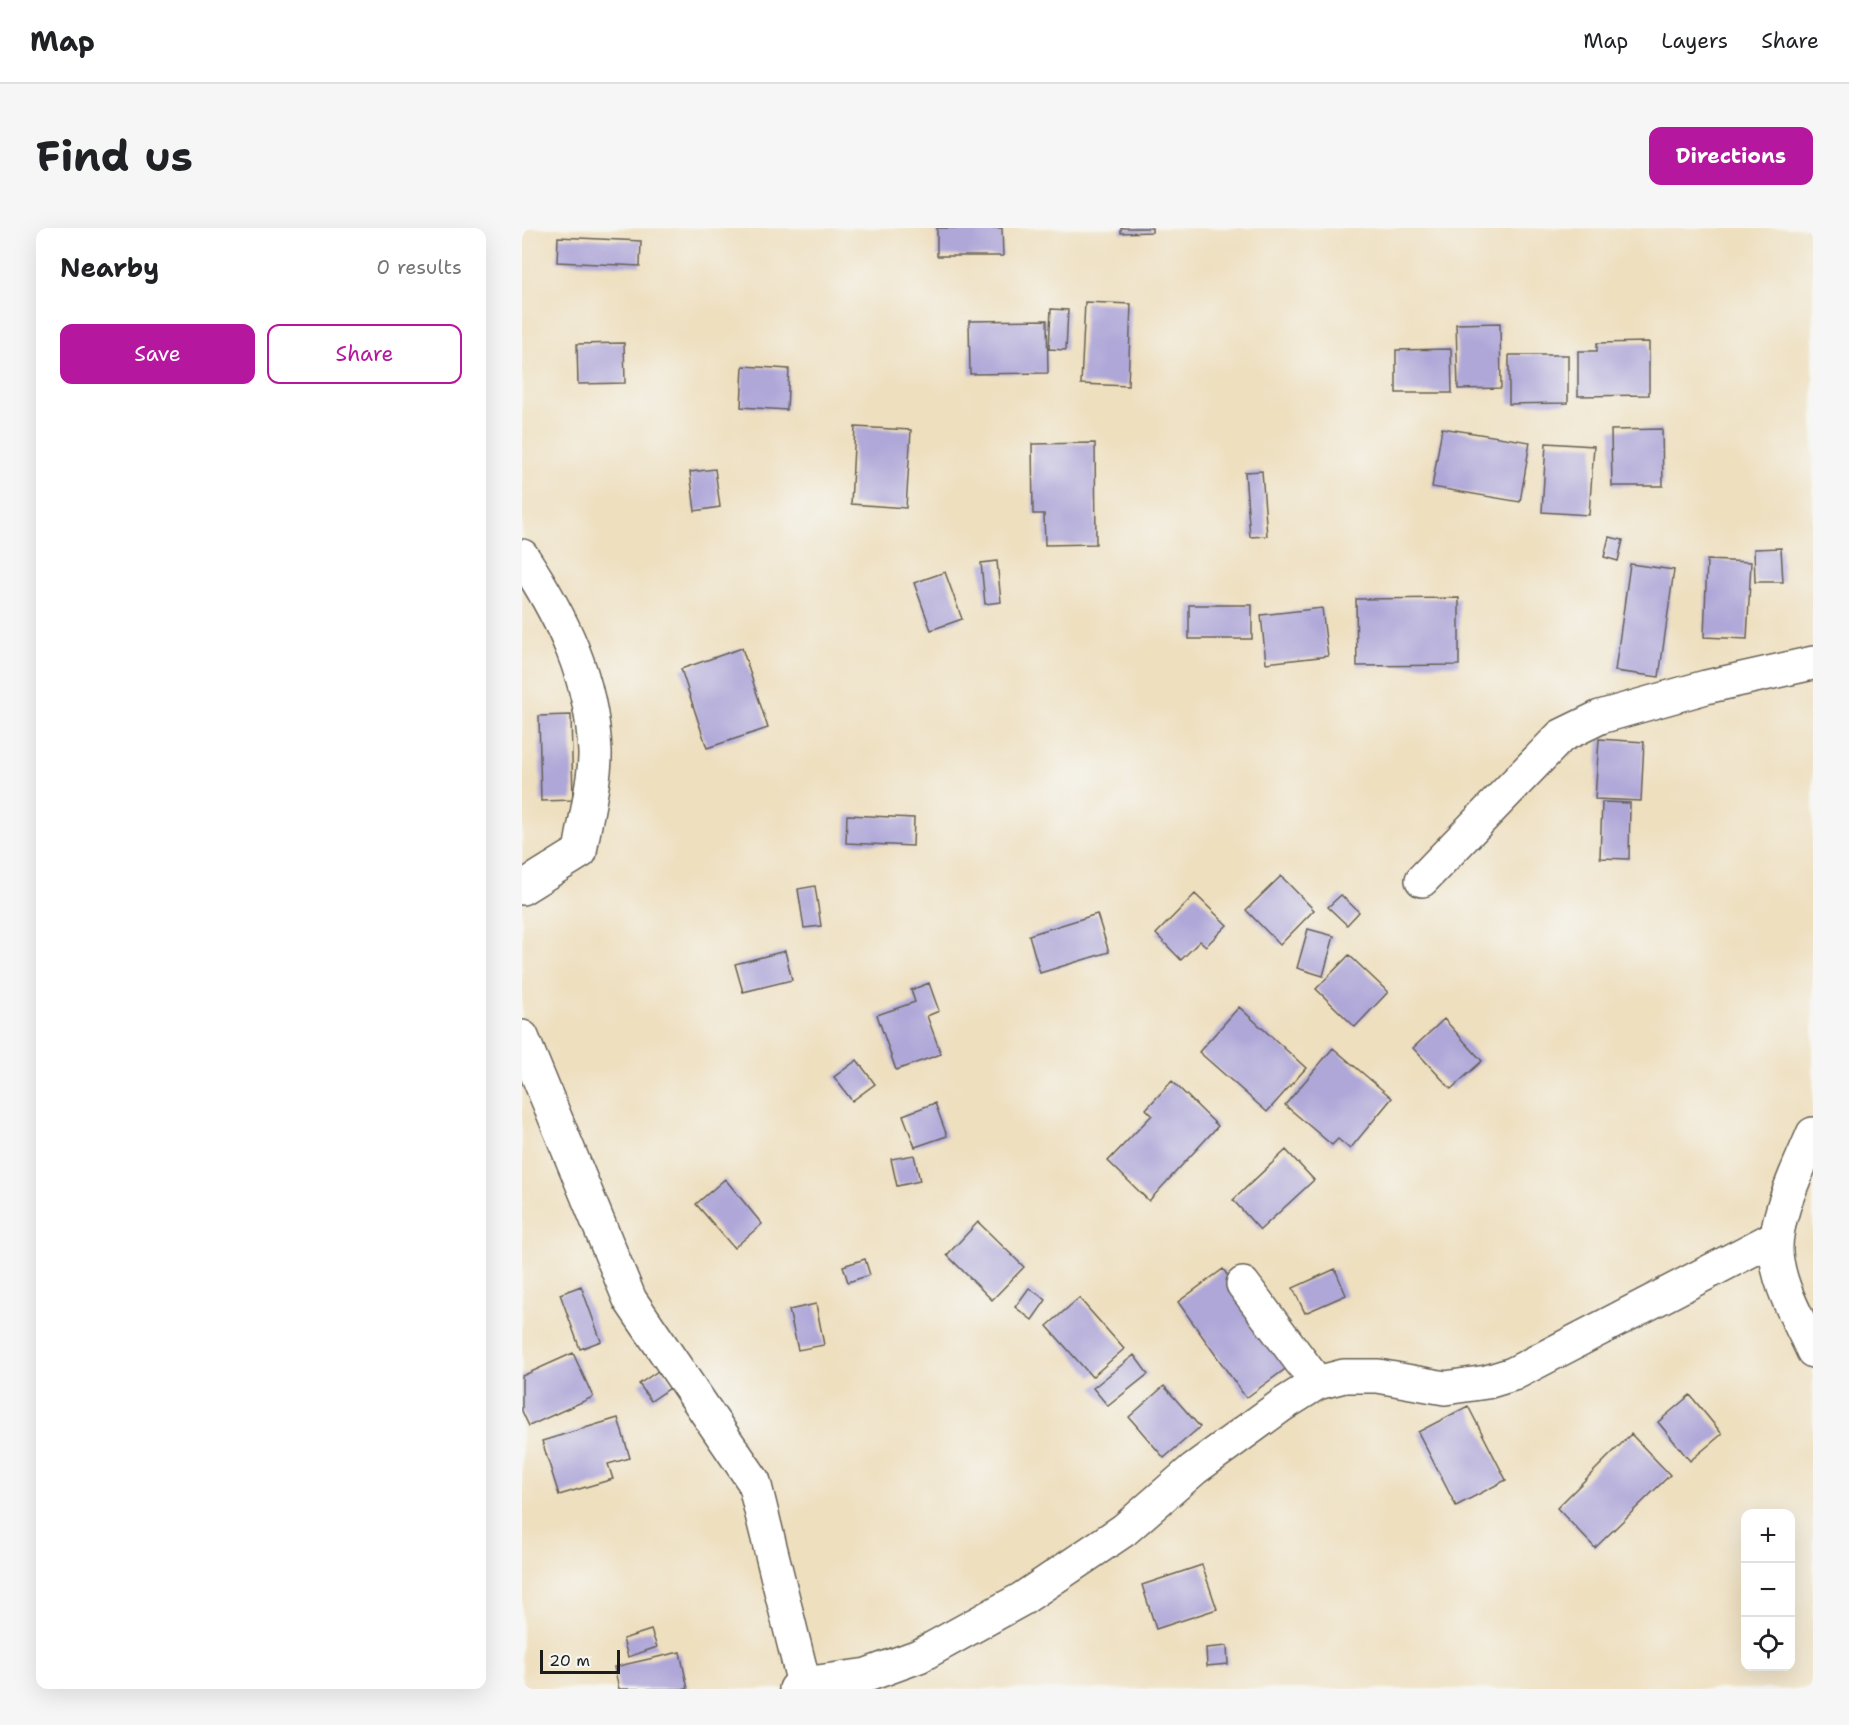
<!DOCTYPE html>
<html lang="en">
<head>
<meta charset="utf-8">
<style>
	:root { --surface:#fff; --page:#f6f6f6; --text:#202124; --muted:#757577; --line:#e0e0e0; --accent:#b5179e }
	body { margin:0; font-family:"Shantell Sans",sans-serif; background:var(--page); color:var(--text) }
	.controls { position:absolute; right:18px; bottom:18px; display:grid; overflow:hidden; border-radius:12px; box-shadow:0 6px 24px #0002 }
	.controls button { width:54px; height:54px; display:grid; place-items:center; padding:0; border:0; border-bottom:2px solid var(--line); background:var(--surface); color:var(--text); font:30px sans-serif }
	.scale { position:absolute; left:18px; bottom:15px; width:80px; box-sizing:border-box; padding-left:6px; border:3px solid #1c1c1c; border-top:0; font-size:16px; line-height:21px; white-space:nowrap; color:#1c1c1c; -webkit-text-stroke:4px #f6f6f2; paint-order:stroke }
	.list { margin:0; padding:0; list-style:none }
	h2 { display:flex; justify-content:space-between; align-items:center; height:78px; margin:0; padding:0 24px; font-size:26px }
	h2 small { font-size:20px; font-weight:400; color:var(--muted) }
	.actions { display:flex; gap:12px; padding:18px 24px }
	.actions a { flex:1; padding:14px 0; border:2px solid var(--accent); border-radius:12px; text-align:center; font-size:21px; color:var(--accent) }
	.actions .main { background:var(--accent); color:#fff }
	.icon { flex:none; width:33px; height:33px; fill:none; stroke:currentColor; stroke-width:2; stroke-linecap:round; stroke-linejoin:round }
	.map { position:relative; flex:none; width:1291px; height:1461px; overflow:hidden; border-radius:12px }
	header { display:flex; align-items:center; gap:36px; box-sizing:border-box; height:84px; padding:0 30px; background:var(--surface); border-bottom:2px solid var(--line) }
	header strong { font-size:28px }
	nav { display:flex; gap:33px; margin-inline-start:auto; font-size:21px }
	.intro { display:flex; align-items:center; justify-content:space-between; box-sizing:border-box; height:144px; padding:0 36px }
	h1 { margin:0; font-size:42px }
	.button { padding:15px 27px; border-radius:12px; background:var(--accent); color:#fff; font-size:21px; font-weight:700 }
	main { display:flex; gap:36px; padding:0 36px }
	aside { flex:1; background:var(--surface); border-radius:12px; box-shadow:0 6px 24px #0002 }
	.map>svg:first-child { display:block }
	.building { fill:#afa7d8 }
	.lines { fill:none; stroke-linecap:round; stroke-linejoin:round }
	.minor-casing { stroke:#666055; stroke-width:36 }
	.minor { stroke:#fff; stroke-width:33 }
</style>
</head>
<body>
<header>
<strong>Map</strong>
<nav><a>Map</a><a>Layers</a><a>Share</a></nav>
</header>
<div class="intro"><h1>Find us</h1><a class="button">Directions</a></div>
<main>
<aside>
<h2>Nearby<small>0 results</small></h2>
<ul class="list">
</ul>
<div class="actions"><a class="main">Save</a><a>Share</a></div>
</aside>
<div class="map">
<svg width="1291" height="1461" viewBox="0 0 1291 1461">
	<rect width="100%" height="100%" fill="#f6f6f2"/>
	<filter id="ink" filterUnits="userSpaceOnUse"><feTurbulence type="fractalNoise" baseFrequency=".0167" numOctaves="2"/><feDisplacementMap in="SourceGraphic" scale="12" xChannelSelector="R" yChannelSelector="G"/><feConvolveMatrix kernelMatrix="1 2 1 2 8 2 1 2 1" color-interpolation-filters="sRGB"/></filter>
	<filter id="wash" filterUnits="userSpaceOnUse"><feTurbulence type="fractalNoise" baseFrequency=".008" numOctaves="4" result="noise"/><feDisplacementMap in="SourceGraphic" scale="24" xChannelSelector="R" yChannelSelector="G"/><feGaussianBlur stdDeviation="1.35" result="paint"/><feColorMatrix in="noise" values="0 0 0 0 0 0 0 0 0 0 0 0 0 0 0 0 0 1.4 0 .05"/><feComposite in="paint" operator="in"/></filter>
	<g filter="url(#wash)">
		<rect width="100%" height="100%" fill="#eedfbf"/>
		<g id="blocks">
			<path class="building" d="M415 0H480L481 28H415Z
				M599 0H630V4L599 5Z
				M36 9 119 13 118 38 35 34Z
				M563 74 609 76 606 158 559 156Z
				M529 81 546 82 544 122 527 121Z
				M525 92 526 145 448 146 447 93Z
				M978 95 979 160 936 161 934 96Z
				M1127 114V167L1056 168V123H1075V115Z
				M102 115 103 155 56 156 55 116Z
				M929 121 930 165H874V122Z
				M987 127H1046V175L987 176Z
				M221 138 267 141 265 182 219 179Z
				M333 199 389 202 384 280 329 276Z
				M920 200 1008 214 998 274 910 259Z
				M1140 201 1141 258H1090L1089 202Z
				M573 215 574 316 523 317 522 286H511L510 216Z
				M1024 215 1072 218 1067 287 1020 284Z
				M193 241 198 279 173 283 168 244Z
				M740 243 745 308 728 309 723 244Z
				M1087 309 1101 312 1096 333 1082 329Z
				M1259 320 1261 354H1233L1232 321Z
				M1185 332 1229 334 1225 411 1182 409Z
				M475 333 479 374 463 376 459 335Z
				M1108 336 1152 342 1137 449 1093 443Z
				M423 344 440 391 409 402 392 355Z
				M937 370V437L835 438 834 371Z
				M667 377H730V411H667Z
				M800 380 806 428 744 435 739 387Z
				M220 420 246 500 185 520 159 441Z
				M49 487 51 572 19 573 17 488Z
				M1077 511 1122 514 1119 573 1073 571Z
				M1080 574 1108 575 1107 631 1078 630Z
				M325 587 392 590 391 618 324 615Z
				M759 648 792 682 758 717 724 682Z
				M293 658 299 698 282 700 276 661Z
				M673 666 705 697 684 718 678 713 659 732 634 706Z
				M819 667 837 684 825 697 806 679Z
				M575 686 587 724 518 745 507 707Z
				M786 701 812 708 801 748 775 740Z
				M263 723 270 752 221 764 213 736Z
				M827 727 866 764 833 799 794 761Z
				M407 755 417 783 405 788 419 826 374 842 355 787 393 774 389 762Z
				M717 779 784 840 745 884 677 824Z
				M922 791 960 833 929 861 891 820Z
				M811 820 870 870 828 921 816 911 810 917 763 877Z
				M335 832 353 856 330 873 312 849Z
				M650 853 696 898 627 973 586 933 630 887 624 881Z
				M413 875 425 908 393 919 381 887Z
				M764 922 792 952 738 1002 711 972Z
				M392 927 398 953 375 958 369 931Z
				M203 951 240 996 212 1020 174 976Z
				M456 994 502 1039 470 1072 425 1027Z
				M343 1031 348 1047 326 1054 321 1038Z
				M701 1041 770 1136 724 1170 656 1074Z
				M813 1041 824 1067 783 1085 771 1060Z
				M59 1058 79 1113 58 1121 38 1066Z
				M507 1060 524 1072 510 1092 493 1079Z
				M557 1070 602 1121 570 1149 525 1098Z
				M294 1076 302 1117 276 1122 267 1082Z
				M51 1125 71 1169 7 1198 0 1183V1148Z
				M612 1127 626 1146 586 1178 571 1160Z
				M139 1141 151 1158 129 1173 117 1156Z
				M642 1158 678 1199 642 1230 607 1189Z
				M1168 1167 1200 1206 1168 1233 1136 1194Z
				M946 1178 984 1252 934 1278 896 1204Z
				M96 1190 108 1230 86 1236 91 1251 37 1267 20 1213Z
				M1109 1206 1148 1247 1073 1320 1035 1280Z
				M680 1337 695 1381 634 1401 620 1357Z
				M129 1402 135 1419 106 1429 101 1411Z
				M705 1418 706 1436 685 1438 684 1420Z
				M158 1424 166 1461H97L92 1439Z"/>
		</g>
	</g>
	<g filter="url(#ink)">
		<use href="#blocks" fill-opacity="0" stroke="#666055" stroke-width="1.5"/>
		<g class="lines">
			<defs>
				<path id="minor" d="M0 328C40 389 70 450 73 524 74 549 62 597 58 624L0 660
					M900 652 1039 508 1078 489 1184 459 1291 435
					M0 809 108 1072 232 1254 282 1456
					M1291 906C1277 940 1248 996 1255 1033 1260 1065 1278 1094 1291 1123
					M721 1056 795 1155
					M274 1461 282 1456 345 1447 397 1428 500 1371 602 1302 672 1241 760 1177 795 1155 822 1148H856L923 1160 965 1154 991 1146 1254 1009"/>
			</defs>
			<use href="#minor" class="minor-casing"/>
			<use href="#minor" class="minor"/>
		</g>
	</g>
</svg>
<div class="controls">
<button>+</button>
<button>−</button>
<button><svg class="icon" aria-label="locate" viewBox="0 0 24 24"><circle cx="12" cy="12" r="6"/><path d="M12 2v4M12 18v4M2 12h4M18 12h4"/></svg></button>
</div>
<div class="scale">20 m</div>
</div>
</main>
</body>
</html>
